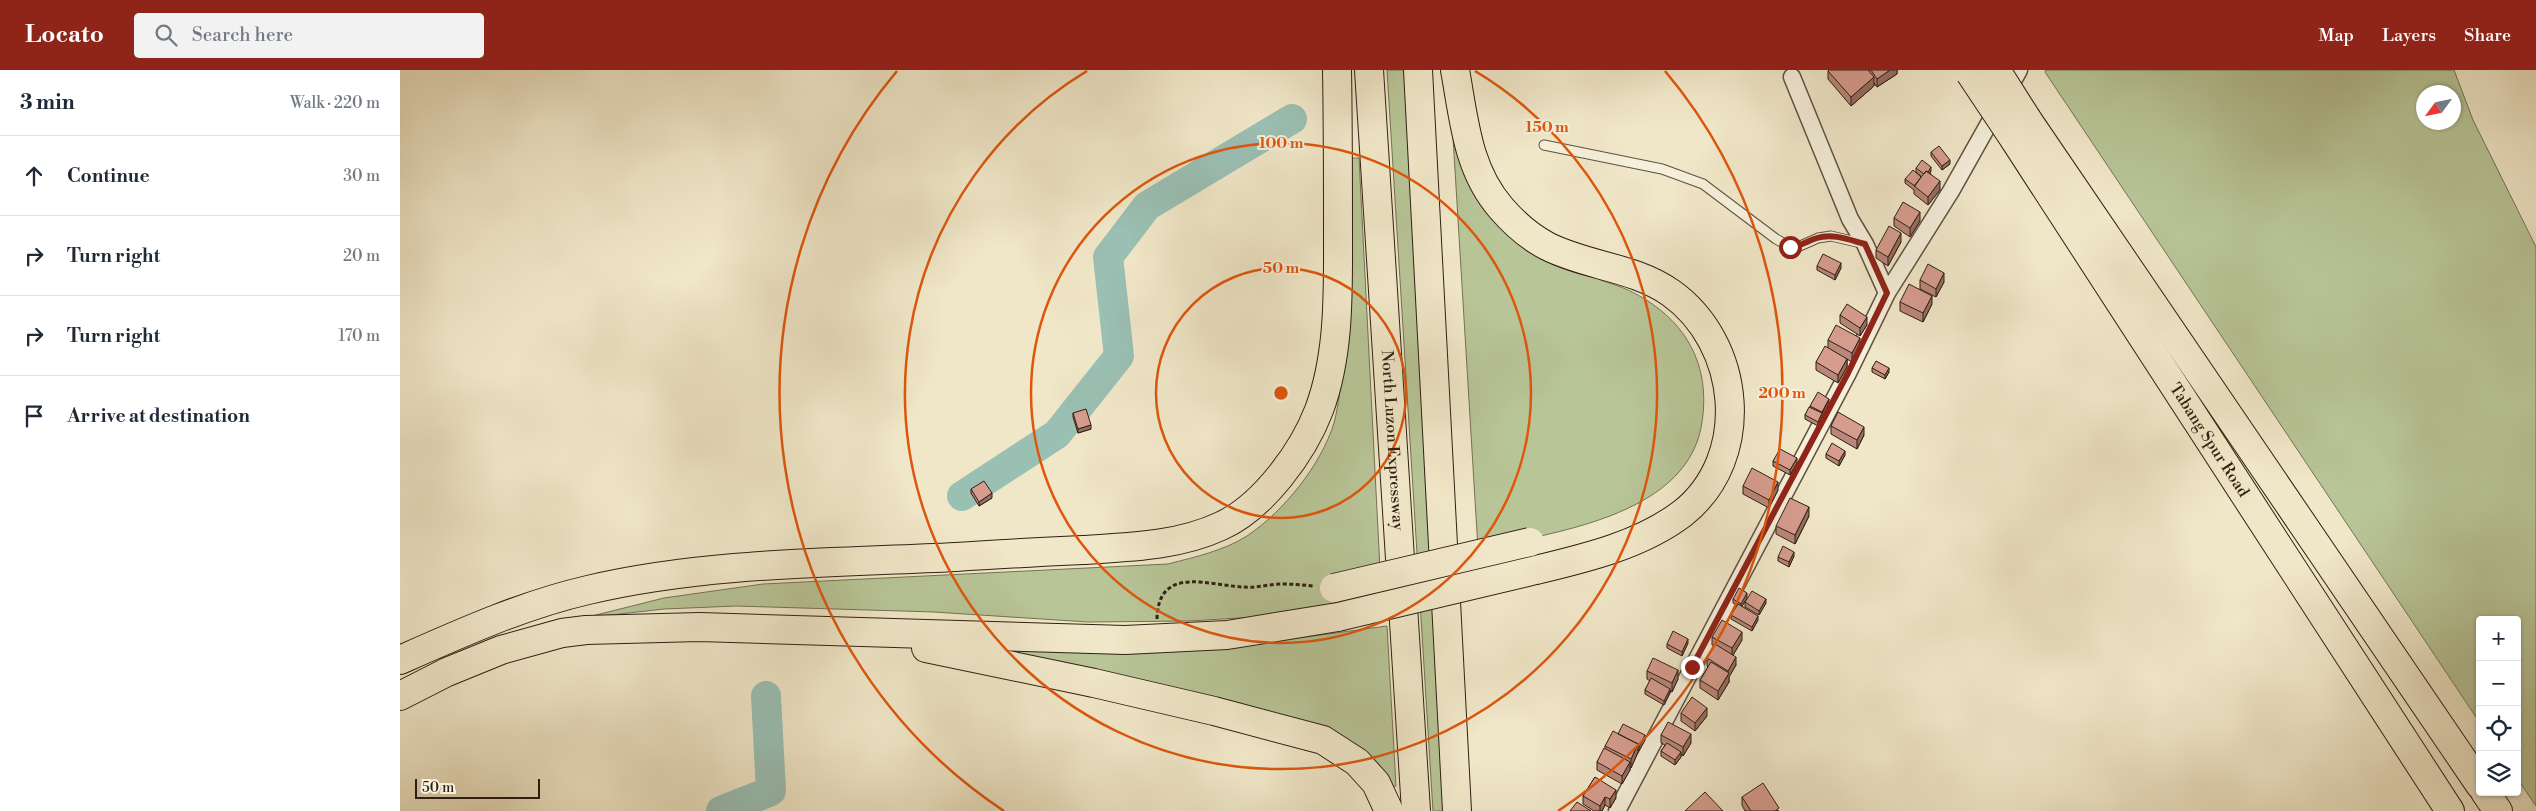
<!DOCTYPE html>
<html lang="en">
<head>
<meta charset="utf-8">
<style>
	:root { --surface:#fff; --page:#f2f2f3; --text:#1f2937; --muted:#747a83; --line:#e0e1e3; --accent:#8f2418 }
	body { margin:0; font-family:"Libre Bodoni",serif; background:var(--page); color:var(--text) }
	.controls { position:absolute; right:15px; bottom:15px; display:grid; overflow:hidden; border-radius:5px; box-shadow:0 1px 4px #0004 }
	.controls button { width:45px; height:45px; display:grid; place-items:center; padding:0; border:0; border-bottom:1px solid var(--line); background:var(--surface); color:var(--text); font:25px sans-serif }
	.compass { position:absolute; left:2016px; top:15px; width:45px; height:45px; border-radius:50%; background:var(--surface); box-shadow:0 1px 4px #0004; rotate:237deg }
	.scale { position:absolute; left:15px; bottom:12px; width:125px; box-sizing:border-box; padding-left:5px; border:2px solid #2f1f13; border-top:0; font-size:14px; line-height:18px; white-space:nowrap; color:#2f1f13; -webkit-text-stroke:4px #f5efdb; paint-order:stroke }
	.stop { position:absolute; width:15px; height:15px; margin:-11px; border:4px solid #8f2418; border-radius:50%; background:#fff }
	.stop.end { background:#8f2418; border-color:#fff; box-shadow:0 1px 5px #0008 }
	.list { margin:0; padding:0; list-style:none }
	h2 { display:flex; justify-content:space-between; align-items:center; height:65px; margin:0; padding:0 20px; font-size:21px }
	h2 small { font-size:16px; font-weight:400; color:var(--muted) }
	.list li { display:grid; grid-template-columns:32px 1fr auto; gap:15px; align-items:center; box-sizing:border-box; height:80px; padding:0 20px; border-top:1px solid var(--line) }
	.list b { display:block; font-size:19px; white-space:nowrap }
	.list em { font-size:16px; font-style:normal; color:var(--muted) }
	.icon { flex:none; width:28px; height:28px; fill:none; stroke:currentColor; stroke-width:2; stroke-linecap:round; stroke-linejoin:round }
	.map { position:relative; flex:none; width:2136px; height:741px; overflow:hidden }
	header { display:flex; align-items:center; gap:30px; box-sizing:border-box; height:70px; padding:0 25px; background:var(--accent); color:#fff }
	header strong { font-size:24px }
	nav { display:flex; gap:28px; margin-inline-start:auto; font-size:18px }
	.search { width:350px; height:45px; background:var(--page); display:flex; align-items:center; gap:12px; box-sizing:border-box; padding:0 18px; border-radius:5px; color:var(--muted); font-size:19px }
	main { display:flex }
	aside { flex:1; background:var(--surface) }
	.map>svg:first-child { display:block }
	.green { fill:#b8c597; stroke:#747255; fill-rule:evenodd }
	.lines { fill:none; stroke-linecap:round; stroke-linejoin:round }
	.river { stroke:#9ac0b4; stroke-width:30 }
	.service-casing { stroke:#5f5140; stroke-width:11 }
	.minor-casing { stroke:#5f5140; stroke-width:19 }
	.motorway-casing { stroke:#2f1f13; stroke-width:30 }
	.path { stroke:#2f1f13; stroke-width:3; stroke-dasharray:4 2.5; stroke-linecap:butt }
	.service { stroke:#f5efdb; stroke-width:9 }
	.minor { stroke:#f5efdb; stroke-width:16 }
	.motorway { stroke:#f0e7c8; stroke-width:28 }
	.motorway-bridge-casing { stroke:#2f1f13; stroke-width:30; stroke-linecap:butt }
	.motorway-bridge { stroke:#f0e7c8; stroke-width:28 }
	.wall { fill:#b8867a; stroke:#2f1f13 }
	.shaded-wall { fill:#966d63; stroke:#2f1f13 }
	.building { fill:#d69c8e; stroke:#2f1f13 }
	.route { stroke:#8f2418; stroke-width:6 }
	.ring { fill:none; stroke:#df560c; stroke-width:2.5 }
	.labels { text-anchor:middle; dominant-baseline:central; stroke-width:4; stroke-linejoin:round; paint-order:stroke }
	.street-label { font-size:16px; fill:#2f1f13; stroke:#f5efdb }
	.centre { fill:#df560c; stroke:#f5efdb; stroke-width:2.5 }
	.ring-label { font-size:15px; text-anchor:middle; font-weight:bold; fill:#df560c; stroke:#f5efdb; stroke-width:4; stroke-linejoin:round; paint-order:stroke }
</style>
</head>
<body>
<header>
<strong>Locato</strong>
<div class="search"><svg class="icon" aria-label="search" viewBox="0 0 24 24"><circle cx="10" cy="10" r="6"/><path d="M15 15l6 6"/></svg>Search here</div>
<nav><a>Map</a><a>Layers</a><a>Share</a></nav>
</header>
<main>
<aside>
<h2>3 min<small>Walk · 220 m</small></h2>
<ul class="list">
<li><svg class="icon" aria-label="ahead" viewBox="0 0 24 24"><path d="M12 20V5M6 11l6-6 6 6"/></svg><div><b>Continue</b></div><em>30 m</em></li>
<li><svg class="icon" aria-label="right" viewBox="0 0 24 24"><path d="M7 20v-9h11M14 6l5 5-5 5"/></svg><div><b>Turn right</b></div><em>20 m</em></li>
<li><svg class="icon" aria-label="right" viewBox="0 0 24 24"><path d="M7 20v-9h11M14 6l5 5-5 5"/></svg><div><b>Turn right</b></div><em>170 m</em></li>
<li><svg class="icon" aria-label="arrive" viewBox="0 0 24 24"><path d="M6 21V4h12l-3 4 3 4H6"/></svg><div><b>Arrive at destination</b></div></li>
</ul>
</aside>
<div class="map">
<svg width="2136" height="741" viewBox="0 0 2136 741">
	<rect width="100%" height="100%" fill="#f0e7c8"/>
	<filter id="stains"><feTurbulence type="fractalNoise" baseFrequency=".004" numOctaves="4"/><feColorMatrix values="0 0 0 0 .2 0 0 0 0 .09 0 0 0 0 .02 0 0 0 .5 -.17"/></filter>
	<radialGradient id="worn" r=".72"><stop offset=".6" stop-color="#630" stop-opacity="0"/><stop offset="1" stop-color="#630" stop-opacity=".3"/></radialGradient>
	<path class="green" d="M987 0H1004L1006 29 1044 741H1033Z
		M1646 0H2054L2073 50 2136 177V736L2117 708V550H2080V653L1645 2ZM2054 22V52H2024V22Z
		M1053 67C1058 79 1061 97 1069 106 1078 118 1095 128 1106 138 1131 158 1155 183 1182 201 1195 210 1213 213 1228 220 1285 247 1313 295 1301 358 1283 447 1151 463 1078 479Z
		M946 88H959L981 519 929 535 872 546 789 551 688 552 534 542 336 536 264 539 184 548 264 528 363 514 768 494C795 487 823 481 847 466 884 441 921 395 934 353 939 333 941 313 943 293Z
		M987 556 996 716 991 717C963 679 957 671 912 656L599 579 854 574Z"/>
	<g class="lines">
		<path class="river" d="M562 426 657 364 719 286 708 187 747 136 892 49
			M321 741 371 721 366 626"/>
		<defs>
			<path id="service" d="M1144 75 1262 99 1303 114 1376 169 1390 177 1400 176 1418 168 1431 166 1465 174"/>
			<path id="minor" d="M1392 7 1450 149 1465 174 1487 223
				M1217 741 1448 303 1487 223 1551 121 1619 0"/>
			<g id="motorway">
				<path id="s1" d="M969 0 1016 741"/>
				<path d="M1018 0 1057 741"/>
				<path d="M1055 0C1064 49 1067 99 1101 138 1113 152 1130 167 1147 176 1186 196 1234 197 1271 223 1341 273 1353 387 1283 443 1241 475 1186 488 1136 500"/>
				<path d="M1627 49 2080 715"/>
				<path id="s2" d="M1614 69 2050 741"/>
				<path d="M526 578 694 613 814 641 923 670 957 692 976 713 989 741"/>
				<path d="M0 590C61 563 123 535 188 520 306 492 435 493 556 487 598 484 641 482 683 480 730 477 778 476 821 456 863 437 903 382 919 340 940 284 938 220 938 161 938 107 938 54 937 0"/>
				<path d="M0 626 47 602 101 580 162 563 186 560 300 557 725 570 827 565 938 547"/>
				<path d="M2085 722 2098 741"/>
			</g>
		</defs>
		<use href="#service" class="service-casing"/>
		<use href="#minor" class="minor-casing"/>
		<use href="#motorway" class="motorway-casing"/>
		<path class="path" d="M757 549C758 494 810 516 844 517 857 518 870 514 882 514 893 514 903 515 913 516"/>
		<use href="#service" class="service"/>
		<use href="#minor" class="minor"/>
		<use href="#motorway" class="motorway"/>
		<defs>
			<path id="motorway-bridge" d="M1596 0 1627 49
				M1570 3 1614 69
				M934 518 1130 472
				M938 547 1136 500"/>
		</defs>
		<use href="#motorway-bridge" class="motorway-bridge-casing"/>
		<use href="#motorway-bridge" class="motorway-bridge"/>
	</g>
	<path class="wall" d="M1429 0H1497V4L1477 17 1474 13V16L1451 36 1428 9V1Z
		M1531 82 1550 94 1542 100 1531 86Z
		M1516 98 1531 101 1530 103 1540 120 1528 135 1514 124V120L1505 113V109L1522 107 1516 102Z
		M1494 148 1520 151 1510 167 1494 156Z
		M1501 172 1488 196 1476 188V180Z
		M1417 196 1441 198 1435 210 1417 200Z
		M1520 210 1544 212 1536 227 1520 219Z
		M1500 232 1532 234 1523 252 1500 241Z
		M1440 245 1467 255 1460 266 1440 253Z
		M1428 270 1460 276 1452 292 1447 289V297L1438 313 1416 300V292L1428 278Z
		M1472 298 1489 302 1485 309 1472 302Z
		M1429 333 1418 356 1405 349V345L1410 337V336Z
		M673 343 691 359 678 363 673 347Z
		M1431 356 1464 365 1457 379 1431 364Z
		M1426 384 1445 385 1439 396 1426 388Z
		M1373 391 1397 393 1390 405 1373 396Z
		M1343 416 1378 420 1369 438 1343 424Z
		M571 419 592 428 579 436 571 423Z
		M1409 446 1395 474 1376 464V456Z
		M1394 486 1389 497 1378 491V487Z
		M1347 528 1342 536 1358 550 1352 561 1331 549V545L1337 535 1333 533V529Z
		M1345 532 1366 533 1359 545 1345 537Z
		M1312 567 1342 570 1333 585 1336 595 1329 607V612L1318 630 1300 618V610L1308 597 1307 596V588L1314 576 1312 575Z
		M1288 573 1282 586 1267 578V574Z
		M1247 601 1278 609 1272 622 1270 621V623L1264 635 1245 624V620L1250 611 1247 609Z
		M1281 643 1307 646 1295 661 1281 651Z
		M1218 664 1245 670 1238 681V682L1231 698 1230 697V700L1222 714 1197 700V692L1205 679V676Z
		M1261 665 1291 673 1283 686 1281 684V687L1275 695 1261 686V681L1265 675 1261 673Z
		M1195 707 1216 728 1210 738 1205 735 1202 741H1194L1183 734V726Z
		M1342 727 1379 741H1345L1342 735Z"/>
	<path class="shaded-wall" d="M1490 0H1497V4L1477 17V9Z
		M1474 7V16L1451 36V27Z
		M1550 90V94L1542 100V96Z
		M1531 97V101L1525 109V105Z
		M1540 111V120L1528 135V127Z
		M1520 142V151L1510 167V158Z
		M1501 163V172L1488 196V187Z
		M1441 193V198L1435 210V205Z
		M1544 203V212L1536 227V219Z
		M1532 226V234L1523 252V243Z
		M1467 247V255L1460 266V258Z
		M1460 268V276L1452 292V283Z
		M1447 289V297L1438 313V305Z
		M1489 298V302L1485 309V305Z
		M1429 329V333L1418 356V352Z
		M691 355V359L678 363V359Z
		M1464 357V365L1457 379V370Z
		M1445 381V385L1439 396V391Z
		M1397 388V393L1390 405V400Z
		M1378 412V420L1369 438V430Z
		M592 423V428L579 436V432Z
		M1409 437V446L1395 474V465Z
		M1394 482V486L1389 497V492Z
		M1347 523V528L1341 538V534Z
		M1366 529V533L1359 545V541Z
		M1358 546V550L1352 561V557Z
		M1342 562V570L1332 587V578Z
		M1288 569V573L1282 586V582Z
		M1336 587V595L1329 607V612L1318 630V621L1328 605V601Z
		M1278 600V609L1272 622V613Z
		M1270 619V623L1264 635V631Z
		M1307 638V646L1295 661V653Z
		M1291 664V673L1283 686V677Z
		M1245 665V670L1239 681V677Z
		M1238 674V682L1231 698V689Z
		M1281 682V687L1275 695V690Z
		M1230 692V700L1222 714V706Z
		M1216 720V728L1210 738V729Z
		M1205 727V735L1202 741H1200V736Z"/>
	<path class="building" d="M1429 0H1468L1474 7 1451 27 1428 1Z
		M1471 0H1490L1477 9Z
		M1539 76 1550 90 1542 96 1531 82Z
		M1522 90 1531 97 1528 102 1526 101 1524 104 1516 98Z
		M1513 100 1521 107 1515 116 1505 109Z
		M1526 101 1540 111 1528 127 1514 116Z
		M1503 132 1520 142 1510 158 1494 148Z
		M1489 156 1501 163 1488 187 1476 180Z
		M1423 184 1441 193 1435 205 1417 196Z
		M1528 194 1544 203 1536 219 1520 210Z
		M1509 214 1532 226 1523 243 1500 232Z
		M1447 234 1467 247 1460 258 1440 245Z
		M1436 255 1460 268 1452 283 1428 270Z
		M1425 276 1447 289 1438 305 1416 292Z
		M1476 291 1489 298 1485 305 1472 298Z
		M1418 322 1429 329 1422 342 1410 336Z
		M1409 337 1422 343 1418 352 1405 345Z
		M686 339 691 355 678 359 673 343Z
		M1438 342 1464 357 1457 370 1431 356Z
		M1432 373 1445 381 1439 391 1426 384Z
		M1380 379 1397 388 1390 400 1373 391Z
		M1352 398 1378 412 1369 430 1343 416Z
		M584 411 592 423 579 432 571 419Z
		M1390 428 1409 437 1395 465 1376 456Z
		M1383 476 1394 482 1389 492 1378 487Z
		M1339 518 1347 523 1341 534 1333 529Z
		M1352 521 1366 529 1359 541 1345 532Z
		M1338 534 1358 546 1352 557 1331 545Z
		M1322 550 1342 562 1332 578 1312 567Z
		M1273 561 1288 569 1282 582 1267 574Z
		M1315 574 1336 587 1328 601 1307 588Z
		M1253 588 1278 600 1272 613 1247 601Z
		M1311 592 1329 603 1318 621 1300 610Z
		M1251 608 1270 619 1264 631 1245 620Z
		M1292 627 1307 638 1295 653 1281 643Z
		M1268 652 1291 664 1283 677 1261 665Z
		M1223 654 1245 665 1239 677 1238 674 1218 664Z
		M1213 661 1238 674 1231 689 1205 676Z
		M1267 673 1281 682 1275 690 1261 681Z
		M1204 678 1230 692 1222 706 1197 692Z
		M1195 707 1216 720 1210 729 1205 727 1200 736 1183 726Z
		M1363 713 1379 738 1375 741H1351L1342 727Z
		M1305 722 1323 741H1285Z
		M1177 732 1191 741H1170Z"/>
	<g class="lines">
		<path class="route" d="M1292 597 1448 303 1487 223 1465 174C1450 170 1433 163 1417 168 1407 171 1401 176 1390 177"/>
	</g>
	<g class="ring">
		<circle cx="881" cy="323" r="125"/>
		<circle cx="881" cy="323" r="250"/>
		<path d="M1075 1A376 376 0 1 1 687 1"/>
		<path d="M604 741A501 501 0 0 1 497 1M1265 1A501 501 0 0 1 1158 741"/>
	</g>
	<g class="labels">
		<g class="street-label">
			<text stroke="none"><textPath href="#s1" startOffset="371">North Luzon Expressway</textPath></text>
			<text stroke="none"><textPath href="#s2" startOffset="359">Tabang Spur Road</textPath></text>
		</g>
	</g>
	<circle cx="881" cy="323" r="8" class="centre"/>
	<g class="ring-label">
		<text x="1147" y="62">150 m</text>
		<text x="881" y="78">100 m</text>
		<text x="881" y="203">50 m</text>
		<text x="1382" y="328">200 m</text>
	</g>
	<rect width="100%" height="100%" filter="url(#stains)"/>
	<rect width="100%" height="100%" fill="url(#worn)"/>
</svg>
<div class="controls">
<button>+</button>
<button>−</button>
<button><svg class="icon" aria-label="locate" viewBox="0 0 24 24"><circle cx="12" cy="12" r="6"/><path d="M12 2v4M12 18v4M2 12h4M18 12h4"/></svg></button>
<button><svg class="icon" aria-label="layers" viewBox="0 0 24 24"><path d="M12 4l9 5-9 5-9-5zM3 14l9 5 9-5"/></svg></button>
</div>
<svg class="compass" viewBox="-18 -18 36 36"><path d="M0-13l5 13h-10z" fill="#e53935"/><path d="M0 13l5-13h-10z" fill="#747a83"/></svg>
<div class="scale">50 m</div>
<div class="stop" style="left:1390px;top:177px"></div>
<div class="stop end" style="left:1292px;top:597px"></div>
</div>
</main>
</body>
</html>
